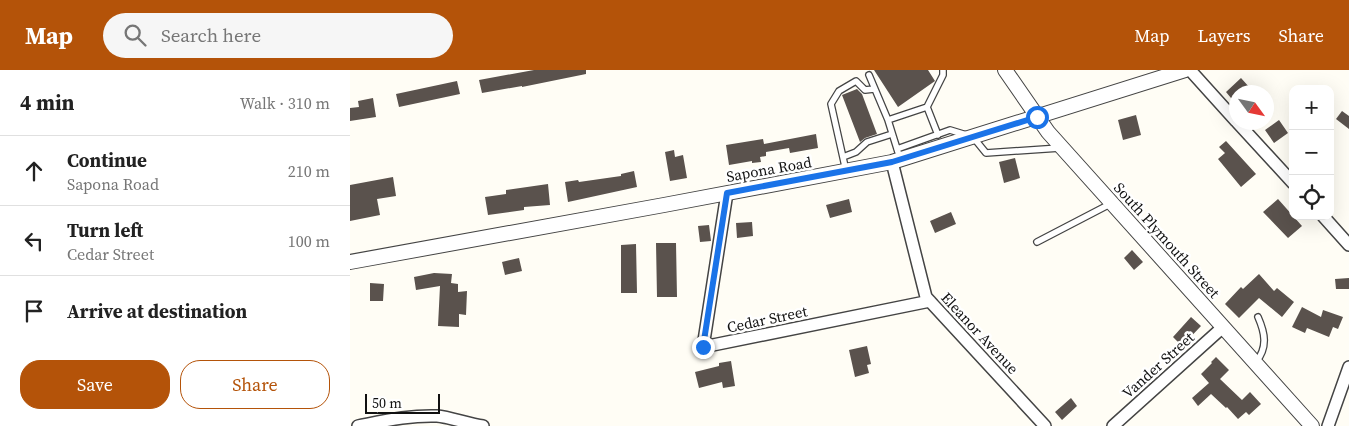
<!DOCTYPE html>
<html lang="en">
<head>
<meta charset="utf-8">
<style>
	:root { --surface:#fff; --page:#f6f6f6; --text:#222; --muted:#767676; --line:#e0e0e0; --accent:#b45309 }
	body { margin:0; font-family:"Source Serif 4",serif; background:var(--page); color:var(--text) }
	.controls { position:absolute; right:15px; top:15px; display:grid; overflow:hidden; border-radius:10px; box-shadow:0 5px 20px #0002 }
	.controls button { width:45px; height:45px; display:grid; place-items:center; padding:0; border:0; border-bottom:1px solid var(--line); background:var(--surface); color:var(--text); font:25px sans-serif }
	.compass { position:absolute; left:879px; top:15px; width:45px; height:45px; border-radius:50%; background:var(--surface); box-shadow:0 5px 20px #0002; rotate:123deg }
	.scale { position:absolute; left:15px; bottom:12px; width:75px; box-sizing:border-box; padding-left:5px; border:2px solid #111; border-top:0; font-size:14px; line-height:18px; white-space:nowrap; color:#111; -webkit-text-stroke:4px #fff; paint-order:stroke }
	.stop { position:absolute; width:15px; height:15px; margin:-11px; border:4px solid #1a73e8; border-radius:50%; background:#fff }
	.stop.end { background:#1a73e8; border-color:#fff; box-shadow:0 1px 5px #0008 }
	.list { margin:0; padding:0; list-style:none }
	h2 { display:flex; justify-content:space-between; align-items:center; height:65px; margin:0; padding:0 20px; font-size:21px }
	h2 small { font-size:16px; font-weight:400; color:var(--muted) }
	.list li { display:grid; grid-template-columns:32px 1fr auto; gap:15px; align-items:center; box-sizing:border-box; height:70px; padding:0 20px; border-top:1px solid var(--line) }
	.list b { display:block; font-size:19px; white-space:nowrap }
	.list p { margin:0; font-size:16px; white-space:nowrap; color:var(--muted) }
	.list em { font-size:16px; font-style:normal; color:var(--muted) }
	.actions { display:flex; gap:10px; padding:15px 20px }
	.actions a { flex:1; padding:11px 0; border:1px solid var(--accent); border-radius:20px; text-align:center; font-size:18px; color:var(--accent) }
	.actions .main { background:var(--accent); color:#fff }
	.icon { flex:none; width:28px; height:28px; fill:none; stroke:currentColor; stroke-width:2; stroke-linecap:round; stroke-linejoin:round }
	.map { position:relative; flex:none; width:999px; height:356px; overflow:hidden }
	header { display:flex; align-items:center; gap:30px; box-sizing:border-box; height:70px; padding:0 25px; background:var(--accent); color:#fff }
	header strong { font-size:24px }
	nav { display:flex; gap:28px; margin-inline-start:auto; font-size:18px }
	.search { width:350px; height:45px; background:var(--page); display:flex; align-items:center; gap:12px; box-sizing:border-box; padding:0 18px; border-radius:28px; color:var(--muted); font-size:19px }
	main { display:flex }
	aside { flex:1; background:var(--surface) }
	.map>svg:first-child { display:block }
	.building { fill:#5a524d }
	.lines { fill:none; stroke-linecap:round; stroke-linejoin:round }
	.service-casing { stroke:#444; stroke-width:8 }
	.minor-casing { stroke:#444; stroke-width:14 }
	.tertiary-casing { stroke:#444; stroke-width:16 }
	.service { stroke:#fff; stroke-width:5.5 }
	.minor { stroke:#fff; stroke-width:11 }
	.tertiary { stroke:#fff; stroke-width:14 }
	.route { stroke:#1a73e8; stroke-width:6 }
	.labels { text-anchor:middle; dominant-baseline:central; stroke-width:5; stroke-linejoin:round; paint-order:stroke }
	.street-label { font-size:15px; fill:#111; stroke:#fff }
</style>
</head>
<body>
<header>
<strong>Map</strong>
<div class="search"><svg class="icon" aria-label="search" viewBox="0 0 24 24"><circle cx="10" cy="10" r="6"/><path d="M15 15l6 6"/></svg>Search here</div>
<nav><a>Map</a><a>Layers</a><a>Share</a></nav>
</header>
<main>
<aside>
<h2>4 min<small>Walk · 310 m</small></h2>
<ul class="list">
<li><svg class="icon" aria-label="ahead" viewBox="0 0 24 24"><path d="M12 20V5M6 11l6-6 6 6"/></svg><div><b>Continue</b><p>Sapona Road</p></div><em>210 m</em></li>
<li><svg class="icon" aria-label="left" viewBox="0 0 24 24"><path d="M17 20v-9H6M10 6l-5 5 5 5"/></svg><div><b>Turn left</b><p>Cedar Street</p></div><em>100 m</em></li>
<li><svg class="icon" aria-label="arrive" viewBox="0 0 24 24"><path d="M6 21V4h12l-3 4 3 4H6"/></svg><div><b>Arrive at destination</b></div></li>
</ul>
<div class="actions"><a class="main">Save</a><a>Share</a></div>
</aside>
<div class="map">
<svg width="999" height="356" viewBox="0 0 999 356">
	<rect width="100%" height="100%" fill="#fffdf5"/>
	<path class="building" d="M184 0H236V4L172 17V16L132 23 129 10Z
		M524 0H578L585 11 548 37Z
		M891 8 900 18 895 22H886V34L876 22Z
		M107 11 110 24 49 37 46 24Z
		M507 19 512 24 527 64 515 68 510 72 492 25Z
		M23 28 26 47 0 51V38L9 37 8 31Z
		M992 41 999 46V59L986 49Z
		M786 45 791 65 773 70 768 50Z
		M929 50 938 63 924 73 915 60Z
		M466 64 468 78 440 83 439 78 416 82V86L410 87 411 92 402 93V91L379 95 376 75 413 69 414 74Z
		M876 71 906 104 891 117 868 89 875 83 869 77Z
		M324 80 325 87 333 85 337 108 320 111 315 82Z
		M665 88 670 108 654 113 649 92Z
		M284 101 287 117 218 132 215 112 228 110 229 112 271 106V104Z
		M43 107 46 126 27 129 30 145 0 151V115Z
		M198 114 200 135 174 137V140L138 145 135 127 156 124V120Z
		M499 129 502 142 480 148 476 135Z
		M928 129 952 156 938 168 913 142Z
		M601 142 606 154 585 163 580 151Z
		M402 152 403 166 387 168 386 153Z
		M359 155 361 171 350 172 348 156Z
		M306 173H326L327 227H307Z
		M286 174 287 223H271V175Z
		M782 180 793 192 784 200 774 188Z
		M169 188 172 201 155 205 152 192Z
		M84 203 102 204 101 213 108 214V222L117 221 116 245 109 244V257L88 256 90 216 66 220 64 207Z
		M909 204 924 221 927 218 944 232 932 247 909 228 889 248 875 234 891 217 893 219Z
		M999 208V219H986L985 209Z
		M20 213 34 214 33 231H20Z
		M952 237 971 247 973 240 993 247 988 259 983 257 979 267 957 258 955 263 942 257Z
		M841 247 851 256 832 276 823 267Z
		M517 276 521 294 517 295 519 303 505 307 499 280Z
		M866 287 879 300 870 309 892 330 900 322 911 334 899 345 896 342 888 349 877 337 876 338 861 324 848 336 842 328 859 313 851 304 862 293 861 292Z
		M381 291 385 316 373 318 372 312 349 318 345 302 369 296V293Z
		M721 328 727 336 712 350 705 342Z"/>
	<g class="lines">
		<defs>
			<path id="service" d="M519 5 538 50
				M577 37 588 65
				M547 79 600 60 623 67 636 83 710 78
				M548 82 538 50 577 37 593 5V0
				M493 87 506 82 517 72 542 64
				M496 101 481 34 489 21 506 11 515 20 524 19
				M687 172 762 133
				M906 292C918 277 915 263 908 247"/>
			<path id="minor" d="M840 0 886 51
				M887 52 943 113
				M542 92 576 227 695 356
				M377 123 353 277 580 231
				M973 146 999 175
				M8 356C34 351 60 345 87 346 99 347 119 354 133 356
				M763 356 873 257
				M978 356 999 297"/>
			<path id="tertiary" d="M655 0 698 62 962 356
				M0 192 314 135 542 92 835 0"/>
		</defs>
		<use href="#service" class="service-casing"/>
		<use href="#minor" class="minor-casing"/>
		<use href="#tertiary" class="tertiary-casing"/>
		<use href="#service" class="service"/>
		<use href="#minor" class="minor"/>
		<use href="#tertiary" class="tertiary"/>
	</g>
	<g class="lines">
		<path class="route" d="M353 277 377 123 542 92 687 47"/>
	</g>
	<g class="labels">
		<g class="street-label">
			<text transform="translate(419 99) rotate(-10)">Sapona Road</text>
			<text transform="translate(817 170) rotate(48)">South Plymouth Street</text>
			<text transform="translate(417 249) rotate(-12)">Cedar Street</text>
			<text transform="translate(630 263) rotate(47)">Eleanor Avenue</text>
			<text transform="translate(808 295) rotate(-42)">Vander Street</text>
		</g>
	</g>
</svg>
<div class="controls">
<button>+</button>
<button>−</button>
<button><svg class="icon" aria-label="locate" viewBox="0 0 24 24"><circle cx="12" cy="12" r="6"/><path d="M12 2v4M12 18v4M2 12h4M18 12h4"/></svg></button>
</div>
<svg class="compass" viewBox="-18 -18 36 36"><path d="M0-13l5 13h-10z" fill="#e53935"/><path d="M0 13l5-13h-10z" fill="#767676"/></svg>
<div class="scale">50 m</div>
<div class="stop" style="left:687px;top:47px"></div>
<div class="stop end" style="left:353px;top:277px"></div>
</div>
</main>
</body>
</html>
